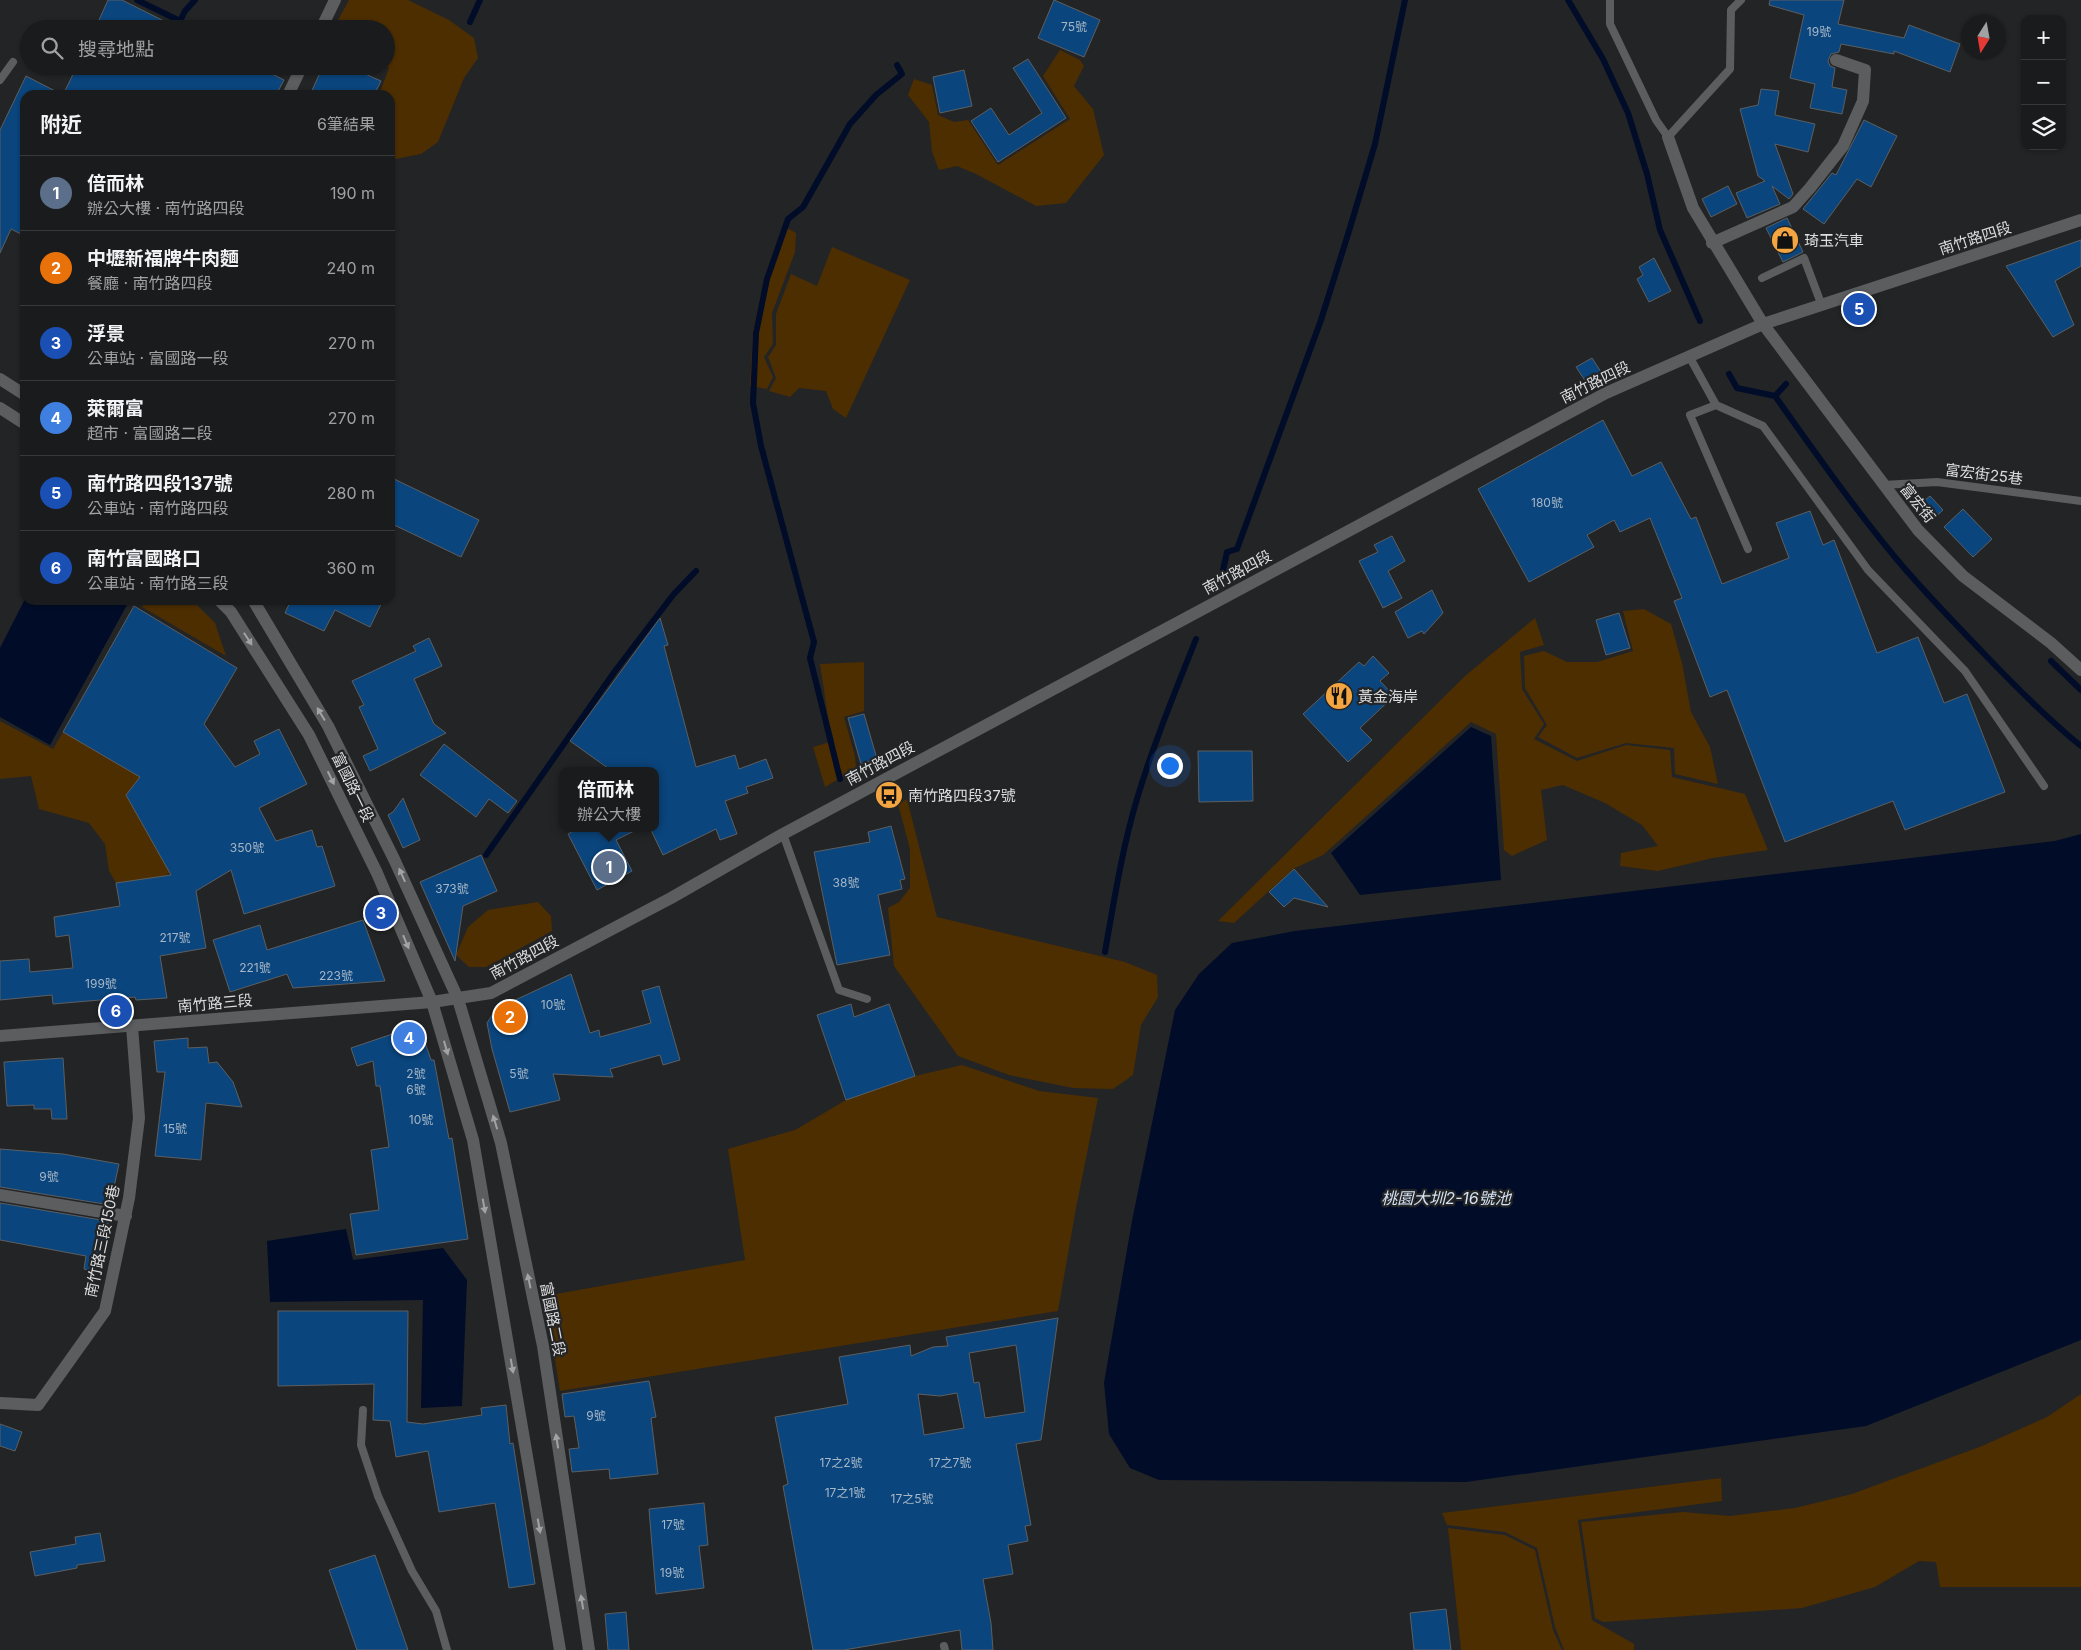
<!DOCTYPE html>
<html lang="zh-TW">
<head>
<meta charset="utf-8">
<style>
	:root { --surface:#1a1b1c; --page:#232425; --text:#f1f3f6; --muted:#9fa1a3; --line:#38393b; --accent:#f2a541 }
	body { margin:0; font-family:Inter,"Noto Sans TC",sans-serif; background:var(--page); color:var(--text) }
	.controls { position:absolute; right:15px; top:15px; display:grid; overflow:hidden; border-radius:10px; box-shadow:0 1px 4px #0004 }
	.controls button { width:45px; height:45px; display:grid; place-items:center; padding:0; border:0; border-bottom:1px solid var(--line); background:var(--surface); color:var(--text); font:25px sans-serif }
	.compass { position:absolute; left:1961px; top:15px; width:45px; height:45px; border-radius:50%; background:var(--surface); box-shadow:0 1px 4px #0004; rotate:191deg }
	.you { position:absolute; left:1169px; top:765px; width:18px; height:18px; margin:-12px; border:4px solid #fff; border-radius:50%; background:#1a73e8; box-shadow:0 0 0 8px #1a73e833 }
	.badge { display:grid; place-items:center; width:32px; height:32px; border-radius:50%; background:var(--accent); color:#fff; font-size:16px; font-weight:700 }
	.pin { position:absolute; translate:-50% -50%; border:2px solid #fff; box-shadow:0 1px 5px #0006 }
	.popup { position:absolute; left:559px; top:767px; width:100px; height:65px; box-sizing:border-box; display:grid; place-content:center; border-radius:10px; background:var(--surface); filter:drop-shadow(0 1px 4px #0005); font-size:16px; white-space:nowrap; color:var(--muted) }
	.popup b { font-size:19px; color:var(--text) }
	.popup::after { content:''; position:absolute; left:50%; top:100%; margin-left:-10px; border:10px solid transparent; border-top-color:var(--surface) }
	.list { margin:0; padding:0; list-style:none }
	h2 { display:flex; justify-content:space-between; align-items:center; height:65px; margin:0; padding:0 20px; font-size:21px }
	h2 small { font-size:16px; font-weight:400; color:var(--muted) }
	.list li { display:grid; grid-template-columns:32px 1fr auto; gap:15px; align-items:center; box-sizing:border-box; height:75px; padding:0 20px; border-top:1px solid var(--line) }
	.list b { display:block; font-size:19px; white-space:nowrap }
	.list p { margin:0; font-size:16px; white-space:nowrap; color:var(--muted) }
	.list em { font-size:16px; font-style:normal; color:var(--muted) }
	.icon { flex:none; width:28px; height:28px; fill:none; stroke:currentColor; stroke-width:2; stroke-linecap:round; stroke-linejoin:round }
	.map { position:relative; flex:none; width:2081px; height:1650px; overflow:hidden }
	.search { position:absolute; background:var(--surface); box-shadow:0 1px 4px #0004; left:20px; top:20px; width:375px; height:55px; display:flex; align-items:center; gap:12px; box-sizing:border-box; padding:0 18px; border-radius:28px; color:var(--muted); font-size:19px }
	.panel { position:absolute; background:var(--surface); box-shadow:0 1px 4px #0004; left:20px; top:90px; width:375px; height:515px; border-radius:15px }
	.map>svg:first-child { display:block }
	.green { fill:#4d2e01 }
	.water { fill:#000c28 }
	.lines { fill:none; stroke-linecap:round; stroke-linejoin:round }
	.stream { stroke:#000c28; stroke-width:6 }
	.building { fill:#0a457d; stroke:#5c5f61; fill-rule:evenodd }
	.service { stroke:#5b5d5f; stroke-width:8 }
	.minor { stroke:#5b5d5f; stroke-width:12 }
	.tertiary { stroke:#5b5d5f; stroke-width:12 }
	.oneway { fill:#a2a3a5 }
	.labels { text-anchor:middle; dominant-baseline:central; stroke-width:4.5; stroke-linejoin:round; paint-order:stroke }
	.number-label { font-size:12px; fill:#a8b7c6 }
	.street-label { font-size:15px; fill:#dcdddf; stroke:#232426 }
	.poi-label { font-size:15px; fill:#dcdddf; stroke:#232426; text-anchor:start }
	.water-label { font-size:16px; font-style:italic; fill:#d5e3f4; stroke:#232426 }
</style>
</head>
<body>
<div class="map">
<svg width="2081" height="1650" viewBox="0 0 2081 1650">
	<rect width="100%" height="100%" fill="#232426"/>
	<path class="green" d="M349 0H408L449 20 474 38 478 58 464 78 438 142 421 154 390 160V95H379L389 68 386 65V29H346L337 22Z
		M1060 50 1080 60 1084 66 1074 86 1093 109 1104 155 1066 203 1036 206 976 174 957 166 939 170 932 152 929 122 908 95 914 79 932 85 938 115 954 122 968 120 998 165 1070 119 1043 76Z
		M783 226 796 233 795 252 772 313 773 344 764 357 773 377 767 389 750 386 753 331 765 276Z
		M832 247 910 280 846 418 833 409 826 391 799 388 790 397 769 391 776 378 768 357 776 345V314L791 274 817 286Z
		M145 600H192L215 623 226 656 142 607Z
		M1644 609 1671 624 1682 663 1691 712 1710 747 1718 784 1675 774 1674 748 1626 743 1577 758 1538 737 1547 725 1525 688 1524 656 1544 651 1567 662H1597L1633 651 1623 611Z
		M1535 618 1544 645 1520 652 1522 689 1544 724 1534 739 1577 761 1626 745 1670 750 1672 777 1745 794 1768 850 1713 858 1658 871 1620 866 1621 853 1658 846 1642 825 1605 803 1563 785 1541 790 1547 840 1512 856 1504 850 1496 734 1471 722 1323 855 1293 869 1234 923 1218 921 1465 676Z
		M864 662V711L844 717 855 756 856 769 825 787 813 747 834 741 828 717 820 664Z
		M0 721 53 749 63 732 140 777 126 795 170 873 164 876 116 883 109 871 105 844 89 823 39 809 31 776 0 779Z
		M907 799 937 917 1125 962 1157 975 1158 997 1141 1025 1133 1075 1113 1089 1073 1088 1009 1075 958 1056 894 966 888 908 899 902 910 888V849L898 804Z
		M538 902 551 916 552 931 486 967H469L456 955 468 927 488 910Z
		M962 1065 1039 1091 1098 1098 1076 1208 1058 1311 560 1391 545 1296 745 1260 728 1149 795 1130 846 1100 915 1076Z
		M2081 1394V1587H1940L1936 1562 1919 1561 1875 1587 1802 1608 1603 1622 1595 1618 1581 1522 1683 1512 1730 1516 1795 1508 1852 1494 1982 1446 2047 1417Z
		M1721 1478 1722 1501 1578 1520 1592 1620 1634 1644V1650H1564L1555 1627 1537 1548 1505 1532 1447 1525 1442 1513Z
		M1448 1528 1505 1535 1535 1550 1553 1630 1562 1650H1461Z"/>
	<path class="water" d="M25 599 118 600 127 605 50 745 0 717V648Z
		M1471 727 1491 736 1501 880 1360 895 1331 853Z
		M2081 834V1340L1866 1426 1466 1482 1159 1480 1130 1468 1109 1434 1104 1383 1132 1221 1175 1010 1199 974 1232 943 1295 931 2055 841Z
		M346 1229 353 1260 443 1248 467 1280 462 1406 421 1408 423 1300 270 1302 267 1241Z"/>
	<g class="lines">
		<path class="stream" d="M137 0 180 21 185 11 195 0
			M1568 0 1603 59 1628 113 1647 174 1660 230 1700 321
			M470 22 480 0
			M1729 374 1737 388 1775 396C1817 455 1858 514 1905 569 1933 601 1963 632 1993 663 2021 692 2050 721 2081 746
			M1775 396 1786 384
			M1223 570 1227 552 1237 549 1321 320 1349 231 1375 144 1405 0
			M2051 661 2081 690
			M840 779 810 658 814 642 761 446 753 403 756 333 767 279 788 219 803 207 850 124 876 95 902 74 897 65
			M486 855 615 671 673 595 696 571
			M1105 952C1114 901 1122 849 1137 799 1153 745 1175 692 1196 639"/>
	</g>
	<path class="building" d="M108 0H122L180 29H95Z
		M1054 0 1100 20 1084 57 1038 38Z
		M1770 0H1844L1838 24 1904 38 1909 25 1960 44 1950 72 1894 51V54L1841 44 1839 52 1831 54 1828 61 1830 66 1835 68 1832 87 1847 90 1842 114 1810 108 1815 84 1790 78 1804 15 1769 5Z
		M1028 59 1066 118 998 162 971 121 991 108 1009 135 1042 113 1013 68Z
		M77 66H256L284 80 276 95H25V236L11 229 0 253V130L26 76 63 95Z
		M323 66H347L381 81 374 95H310Z
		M964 70 972 106 940 113 933 77Z
		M1761 89 1779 91 1775 115 1815 124 1808 152 1775 144 1793 194 1789 199 1772 186 1780 204 1747 218 1736 193 1765 181 1758 176 1740 109 1758 105Z
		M1864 120 1897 136 1871 187 1857 179 1824 224 1803 209 1832 173 1836 175Z
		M1728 186 1737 204 1711 217 1702 199Z
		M1787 218 1803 252 1783 262 1766 228Z
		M2081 240V266L2055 281 2074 325 2053 337 2006 266Z
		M1654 258 1671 291 1649 302 1637 279 1643 275 1639 267Z
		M1592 358 1601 372 1586 382 1576 367Z
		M1603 420 1632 476 1661 462 1691 519 1696 517 1722 584 1789 558 1776 523 1810 511 1823 545 1834 540 1877 653 1918 637 1944 703 1967 694 2005 792 1905 830 1893 801 1785 842 1727 690 1710 697 1674 601 1682 598 1650 518 1620 532 1614 520 1587 535 1594 547 1529 582 1478 489Z
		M390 477 479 520 461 557 390 523Z
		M1930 496 1943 510 1932 520 1918 506Z
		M1963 509 1992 539 1973 557 1944 527Z
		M1392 536 1405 561 1388 571 1402 598 1383 608 1359 561 1378 552 1374 545Z
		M1432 590 1443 613 1424 634 1422 631 1408 638 1395 612Z
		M291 600H383L370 627 335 610 324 631 285 613Z
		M134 606 237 668 204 724 235 767 260 754 254 741 279 729 307 784 259 808 276 841 312 830 317 847 322 846 335 886 244 914 231 870 196 891 206 948 160 956 167 998 136 1000 135 997 53 1004 52 995 0 1000V961L29 959 30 972 73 968 69 935 56 937 54 917 120 906 116 883 171 875 126 795 140 777 63 732Z
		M1619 613 1630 648 1606 655 1596 620Z
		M660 618 668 645 664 646 696 767 735 755 739 769 766 759 773 778 746 787 748 793 725 801 737 834 720 840 716 829 663 855 650 828H655V771H612L570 741Z
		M429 638 442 666 414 679 434 724 446 733 370 771 363 756 378 749 359 707 364 705 352 681 416 651 413 646Z
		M1373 656 1389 673 1380 681 1394 696 1360 728 1372 740 1348 762 1303 714 1359 662 1364 666Z
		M864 714 877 759 861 764 848 718Z
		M444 744 517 801 508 813 489 799 476 817 420 775Z
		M1198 751H1252L1253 801 1199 802Z
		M403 798 420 840 403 848 388 815 393 812Z
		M891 826 905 879 900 880 902 889 878 895 890 955 837 965 814 852 870 842 868 832Z
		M579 828H640L616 840 632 871 597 890 568 834Z
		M481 855 497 891 463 906 455 961 420 882Z
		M1294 869 1328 907 1294 898 1284 907 1269 892Z
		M363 920 385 981 293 988 287 974 230 992 213 940 260 925 267 950Z
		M571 974 590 1033 599 1030 600 1037 651 1023 642 991 659 986 680 1060 663 1065 660 1055 610 1069 613 1077 553 1074 560 1100 510 1112 492 1049 487 1023 496 1009Z
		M851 1004 854 1017 889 1004 915 1076 846 1100 817 1015Z
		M419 1025 431 1060H434L449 1139 452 1138 468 1239 356 1255 350 1214 379 1210 371 1150 389 1147 380 1086H376L373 1061 357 1066 351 1048Z
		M188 1038V1048L207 1047 209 1063 217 1062 233 1082 242 1107 206 1103 201 1160 155 1156 165 1072H157L154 1041Z
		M63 1058 67 1119H52L51 1109H34V1105L7 1106 4 1062Z
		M0 1149 63 1154 119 1164 110 1205 0 1187Z
		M0 1203 107 1221 108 1223 99 1272 84 1269 86 1256 0 1240Z
		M278 1311H408L407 1422 423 1424 482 1415 481 1408 506 1405 510 1444 513 1443 535 1584 509 1588 495 1503 439 1512 428 1451 396 1457 390 1421 373 1420 374 1384 278 1386Z
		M1058 1318 1041 1440 1016 1444 1031 1525 1025 1526 1028 1541 1008 1545 1013 1574 983 1579 991 1623 993 1650H962L960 1630 844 1650H813L783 1486 788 1484 775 1417 848 1404 839 1357 910 1345 911 1356 933 1347 948 1346 946 1337ZM1016 1345 1025 1412 985 1418 979 1382 974 1383 969 1353ZM957 1393 964 1428 924 1435 918 1394 940 1396Z
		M649 1381 656 1417 651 1418 658 1474 610 1479 609 1469 572 1472 569 1449 579 1448 574 1416 565 1417 562 1394Z
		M0 1424 22 1432 15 1451 0 1446Z
		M704 1503 708 1545 699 1546 704 1588 656 1594 649 1509Z
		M100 1533 105 1561 77 1565V1568L35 1576 30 1552 76 1544 75 1537Z
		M375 1555 408 1650H357L329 1570Z
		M1446 1609 1451 1650H1414L1410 1613Z
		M626 1612 629 1650H608L605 1614Z"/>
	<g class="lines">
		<path class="service" d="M1610 0V24L1656 120 1668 137 1730 69 1731 10 1741 0
			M0 80 13 62
			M1762 278 1804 258 1822 306
			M1689 356 1716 405 1763 426 1868 570 1965 671 2044 786
			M1716 405 1690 415 1748 549
			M1883 485 1937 482 2081 501
			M783 834 839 990 867 999
			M363 1410 361 1445 378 1496 412 1571 436 1611 447 1650
			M944 1646 945 1650"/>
		<path class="minor" d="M321 29 335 0
			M288 95 302 66
			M1668 137 1693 208 1763 324 1918 530 1963 576 2051 643 2081 670
			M1712 243 1793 207 1810 188 1843 146 1863 101 1865 70 1836 60
			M0 1195 126 1216
			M0 1403 38 1405 105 1311 129 1198 139 1118 132 1026"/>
		<path class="tertiary" d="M0 379 25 395
			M0 408 25 424
			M219 600 231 612 309 735 377 873 432 1002 473 1140 560 1650
			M253 600 328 726 394 859 458 999 501 1143 543 1346 589 1650
			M0 1036 432 1002 491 993 671 898 783 834 1606 393 1763 324 2081 220"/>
	</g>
	<defs><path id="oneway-solid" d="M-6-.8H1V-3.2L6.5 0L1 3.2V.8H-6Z" transform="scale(1.25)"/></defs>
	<g class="oneway">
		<use href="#oneway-solid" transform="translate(248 639) rotate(57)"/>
		<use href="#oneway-solid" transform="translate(321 714) rotate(-121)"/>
		<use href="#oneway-solid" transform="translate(331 778) rotate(64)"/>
		<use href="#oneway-solid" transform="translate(402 875) rotate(-114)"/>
		<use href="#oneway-solid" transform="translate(406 942) rotate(67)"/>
		<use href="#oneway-solid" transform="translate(446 1048) rotate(74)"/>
		<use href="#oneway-solid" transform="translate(495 1122) rotate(-107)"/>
		<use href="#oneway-solid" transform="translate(484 1206) rotate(80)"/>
		<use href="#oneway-solid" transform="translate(529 1281) rotate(-102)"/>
		<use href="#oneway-solid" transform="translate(512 1366) rotate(80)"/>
		<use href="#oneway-solid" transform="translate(557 1441) rotate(-99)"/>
		<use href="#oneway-solid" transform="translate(539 1526) rotate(80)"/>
		<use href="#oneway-solid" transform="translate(582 1602) rotate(-99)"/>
	</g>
	<defs>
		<symbol id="shop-disc" viewBox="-11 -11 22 22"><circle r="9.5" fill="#f2a541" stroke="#232426"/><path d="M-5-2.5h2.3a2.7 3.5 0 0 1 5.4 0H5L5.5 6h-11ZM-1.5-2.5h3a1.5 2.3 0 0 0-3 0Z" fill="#111"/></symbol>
		<symbol id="restaurant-disc" viewBox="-11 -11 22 22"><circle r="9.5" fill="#f2a541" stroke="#232426"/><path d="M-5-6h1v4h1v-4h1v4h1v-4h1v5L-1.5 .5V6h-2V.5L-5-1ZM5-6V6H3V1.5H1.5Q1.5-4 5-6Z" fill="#111"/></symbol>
		<symbol id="bus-disc" viewBox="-11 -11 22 22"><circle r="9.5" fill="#f2a541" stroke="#232426"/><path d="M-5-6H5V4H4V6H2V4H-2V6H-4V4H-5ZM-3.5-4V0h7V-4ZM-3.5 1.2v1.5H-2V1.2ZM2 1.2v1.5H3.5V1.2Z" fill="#111"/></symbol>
	</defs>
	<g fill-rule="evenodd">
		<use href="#shop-disc" x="1769" y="224" width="32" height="32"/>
		<use href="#restaurant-disc" x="1323" y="680" width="32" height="32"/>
		<use href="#bus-disc" x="873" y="779" width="32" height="32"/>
	</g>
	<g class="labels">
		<g class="number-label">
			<text x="1074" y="26">75號</text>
			<text x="1819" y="31">19號</text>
			<text x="1547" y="502">180號</text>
			<text x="247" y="847">350號</text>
			<text x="846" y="882">38號</text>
			<text x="452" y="888">373號</text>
			<text x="175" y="937">217號</text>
			<text x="255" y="967">221號</text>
			<text x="336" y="975">223號</text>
			<text x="101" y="983">199號</text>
			<text x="553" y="1004">10號</text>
			<text x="416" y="1073">2號</text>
			<text x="519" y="1073">5號</text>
			<text x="416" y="1089">6號</text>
			<text x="421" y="1119">10號</text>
			<text x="175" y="1128">15號</text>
			<text x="49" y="1176">9號</text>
			<text x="596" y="1415">9號</text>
			<text x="841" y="1462">17之2號</text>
			<text x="950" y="1462">17之7號</text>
			<text x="845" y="1492">17之1號</text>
			<text x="912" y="1498">17之5號</text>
			<text x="673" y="1524">17號</text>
			<text x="672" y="1572">19號</text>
		</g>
		<g class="street-label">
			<text transform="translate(1975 238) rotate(-18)">南竹路四段</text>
			<text transform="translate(1595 382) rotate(-26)">南竹路四段</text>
			<text transform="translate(1984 474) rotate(7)">富宏街25巷</text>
			<text transform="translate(1918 503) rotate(51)">富宏街</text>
			<text transform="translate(1237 572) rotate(-28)">南竹路四段</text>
			<text transform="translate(880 763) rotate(-28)">南竹路四段</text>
			<text transform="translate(353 787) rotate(64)">富國路一段</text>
			<text transform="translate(524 957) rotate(-28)">南竹路四段</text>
			<text transform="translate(215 1003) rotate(-5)">南竹路三段</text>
			<text transform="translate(102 1241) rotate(-78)">南竹路三段150巷</text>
			<text transform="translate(553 1319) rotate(79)">富國路二段</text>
		</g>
		<g class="poi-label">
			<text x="1804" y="240">琦玉汽車</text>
			<text x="1358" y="696">黃金海岸</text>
			<text x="908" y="795">南竹路四段37號</text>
		</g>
		<g class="water-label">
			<text x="1446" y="1198">桃園大圳2-16號池</text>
		</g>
	</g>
</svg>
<div class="controls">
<button>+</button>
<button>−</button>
<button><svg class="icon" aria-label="layers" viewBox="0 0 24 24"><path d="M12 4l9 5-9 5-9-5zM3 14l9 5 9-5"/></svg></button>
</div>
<svg class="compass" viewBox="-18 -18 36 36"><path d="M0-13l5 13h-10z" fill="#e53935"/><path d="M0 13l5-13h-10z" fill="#9fa1a3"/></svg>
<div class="you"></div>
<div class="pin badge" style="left:609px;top:867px;background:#5c6f8a">1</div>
<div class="popup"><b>倍而林</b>辦公大樓</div>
<div class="pin badge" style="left:510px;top:1017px;background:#e8710a">2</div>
<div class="pin badge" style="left:381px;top:913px;background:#1a4fb4">3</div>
<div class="pin badge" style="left:409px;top:1038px;background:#3f7fe0">4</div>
<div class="pin badge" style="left:1859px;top:309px;background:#1a4fb4">5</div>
<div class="pin badge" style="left:116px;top:1011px;background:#1a4fb4">6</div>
<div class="search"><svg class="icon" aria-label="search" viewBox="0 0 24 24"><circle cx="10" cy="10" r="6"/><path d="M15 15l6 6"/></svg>搜尋地點</div>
<section class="panel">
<h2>附近<small>6筆結果</small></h2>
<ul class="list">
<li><span class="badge" style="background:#5c6f8a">1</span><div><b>倍而林</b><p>辦公大樓 · 南竹路四段</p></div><em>190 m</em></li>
<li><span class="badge" style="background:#e8710a">2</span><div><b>中壢新福牌牛肉麵</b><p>餐廳 · 南竹路四段</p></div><em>240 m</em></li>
<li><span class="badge" style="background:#1a4fb4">3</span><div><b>浮景</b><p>公車站 · 富國路一段</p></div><em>270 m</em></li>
<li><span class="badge" style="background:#3f7fe0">4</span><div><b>萊爾富</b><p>超市 · 富國路二段</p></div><em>270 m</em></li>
<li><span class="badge" style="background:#1a4fb4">5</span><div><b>南竹路四段137號</b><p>公車站 · 南竹路四段</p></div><em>280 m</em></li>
<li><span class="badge" style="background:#1a4fb4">6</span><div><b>南竹富國路口</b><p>公車站 · 南竹路三段</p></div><em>360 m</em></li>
</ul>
</section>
</div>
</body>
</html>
